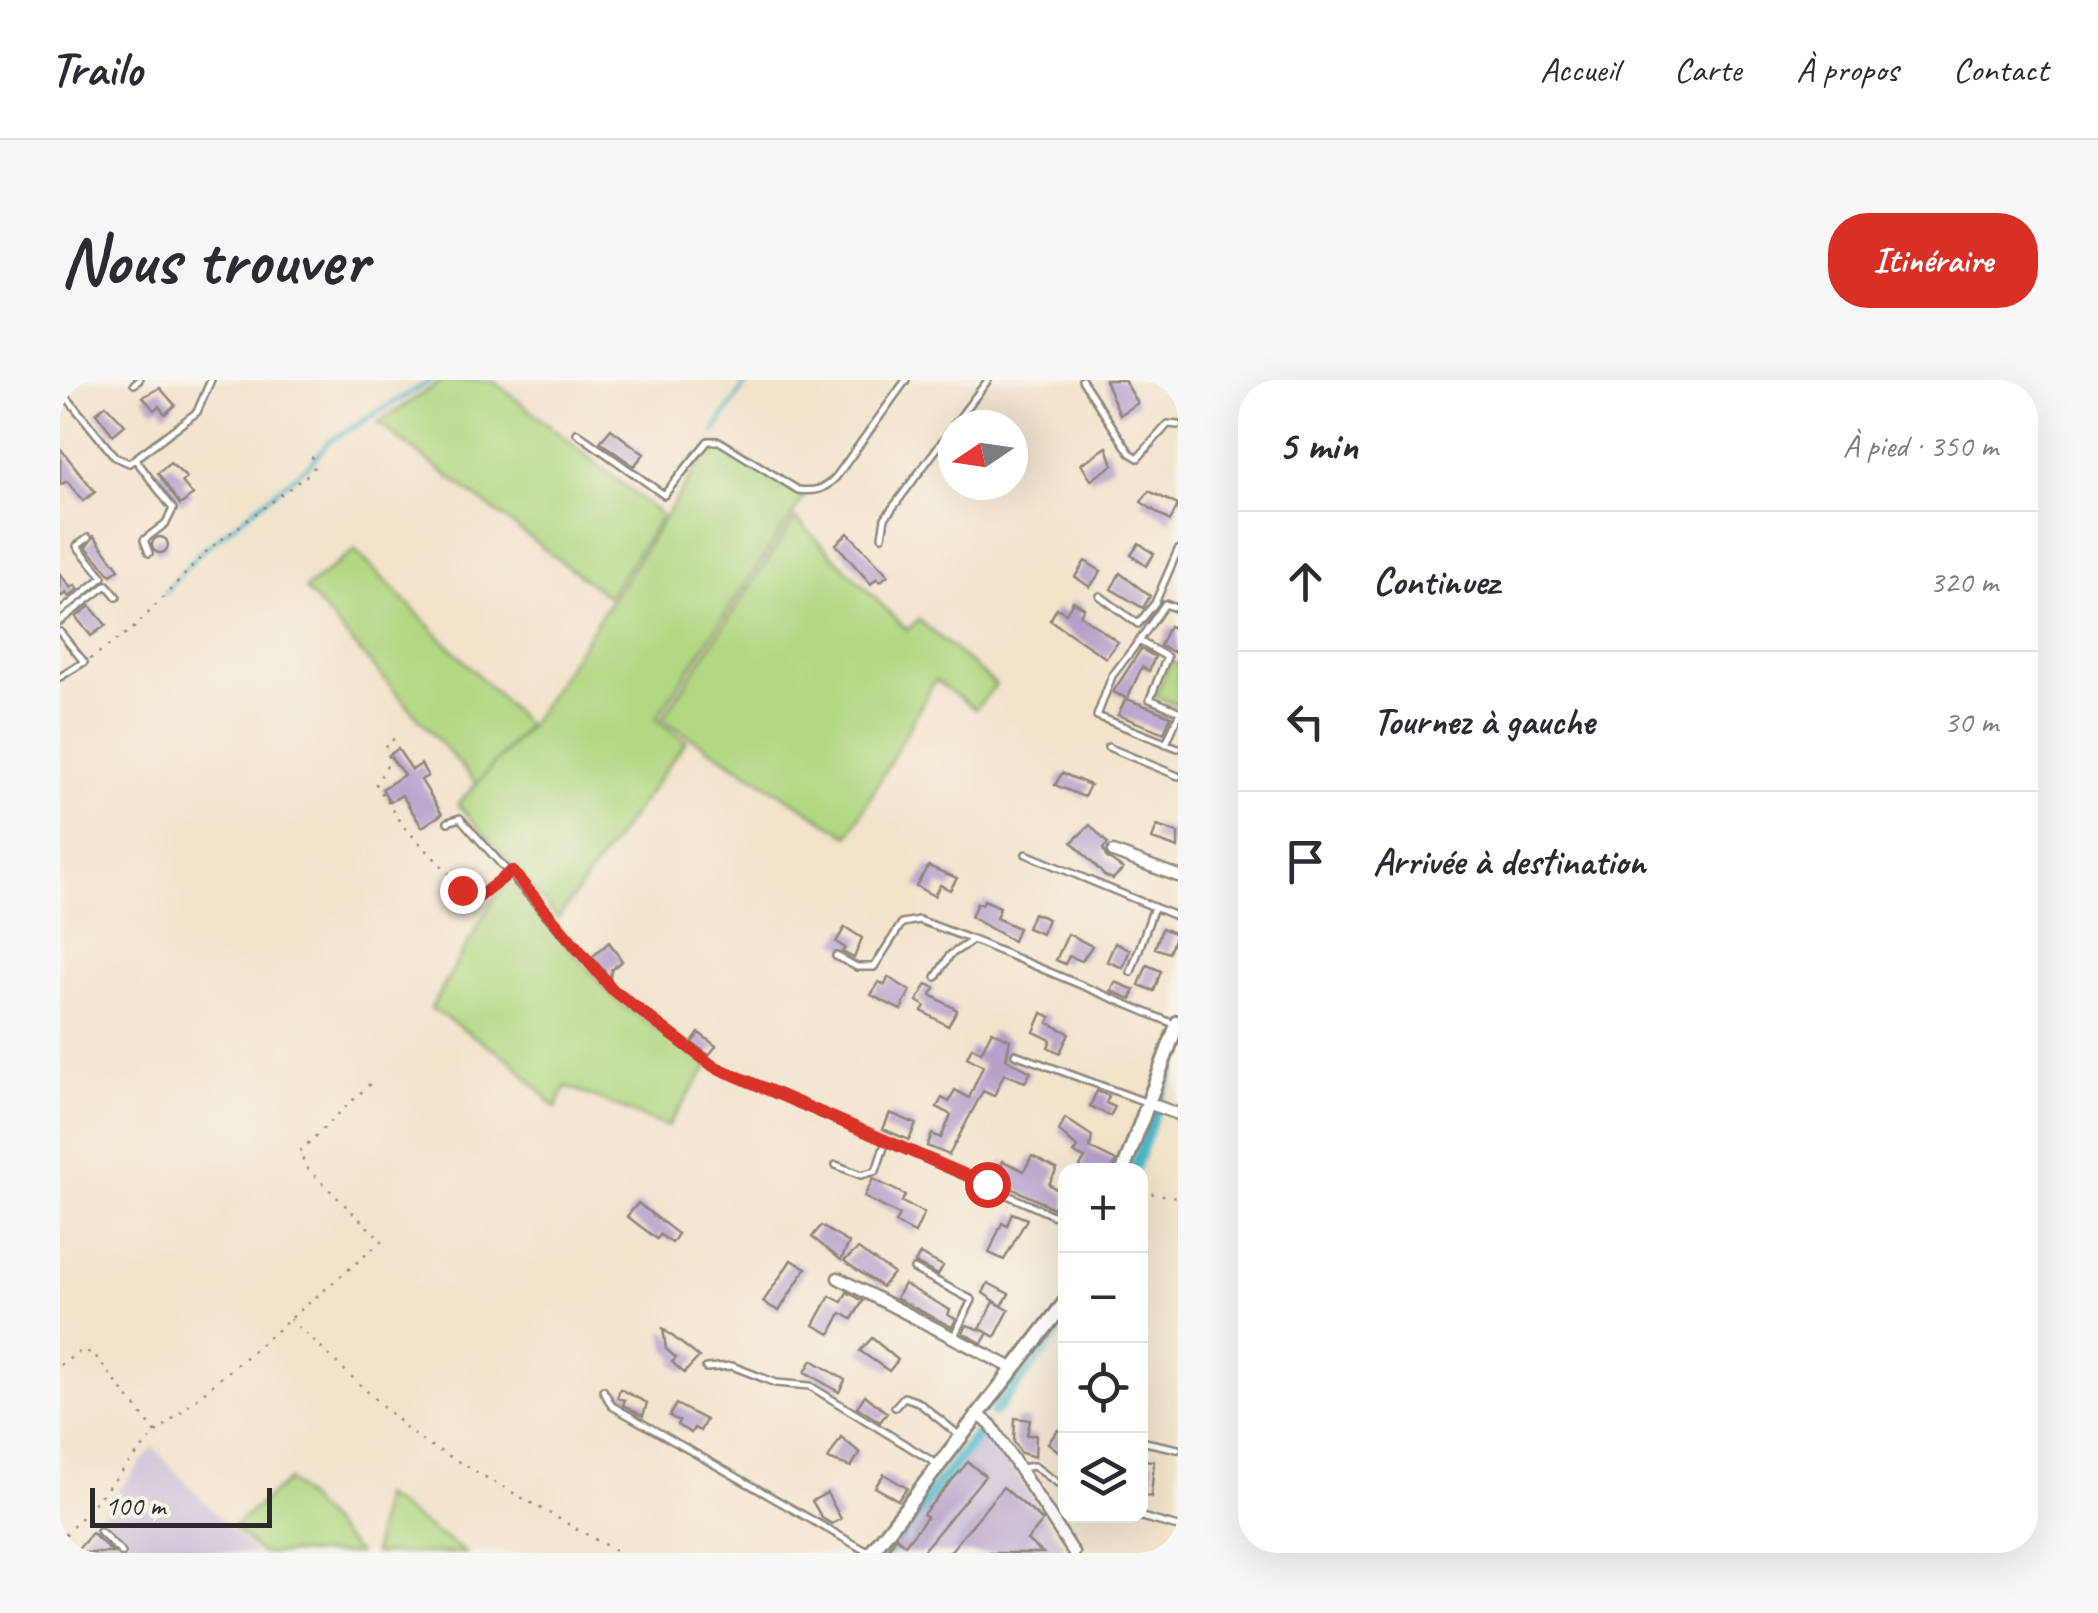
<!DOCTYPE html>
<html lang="fr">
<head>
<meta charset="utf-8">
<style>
	:root { --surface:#fff; --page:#f7f7f7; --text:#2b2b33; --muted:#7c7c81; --line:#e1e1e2; --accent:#d93025 }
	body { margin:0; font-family:Caveat,sans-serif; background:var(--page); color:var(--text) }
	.controls { position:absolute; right:30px; bottom:30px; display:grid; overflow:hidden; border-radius:20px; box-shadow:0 10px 40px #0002 }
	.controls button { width:90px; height:90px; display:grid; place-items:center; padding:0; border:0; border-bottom:2px solid var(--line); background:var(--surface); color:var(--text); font:50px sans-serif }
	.compass { position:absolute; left:878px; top:30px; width:90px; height:90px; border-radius:50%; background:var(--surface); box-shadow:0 10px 40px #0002; rotate:257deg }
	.scale { position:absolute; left:30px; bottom:25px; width:182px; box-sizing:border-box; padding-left:10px; border:5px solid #2b2b2b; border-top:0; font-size:28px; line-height:35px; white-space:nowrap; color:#2b2b2b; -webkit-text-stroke:8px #f7f3e8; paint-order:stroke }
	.stop { position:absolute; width:30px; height:30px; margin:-22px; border:8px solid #d93025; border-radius:50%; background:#fff }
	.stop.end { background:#d93025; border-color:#fff; box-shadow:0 2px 10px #0008 }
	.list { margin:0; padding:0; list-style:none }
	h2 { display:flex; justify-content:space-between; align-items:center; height:130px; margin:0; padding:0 40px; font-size:42px }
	h2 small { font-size:32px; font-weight:400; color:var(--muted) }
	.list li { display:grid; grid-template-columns:65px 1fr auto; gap:30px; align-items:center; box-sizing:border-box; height:140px; padding:0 40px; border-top:2px solid var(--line) }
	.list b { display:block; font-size:38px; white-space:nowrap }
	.list em { font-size:32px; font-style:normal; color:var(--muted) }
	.icon { flex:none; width:55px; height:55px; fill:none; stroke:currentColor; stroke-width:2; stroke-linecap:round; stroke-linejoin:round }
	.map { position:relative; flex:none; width:1118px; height:1173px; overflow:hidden; border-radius:40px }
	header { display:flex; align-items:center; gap:60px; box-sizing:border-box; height:140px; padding:0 50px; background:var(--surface); border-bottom:2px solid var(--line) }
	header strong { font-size:48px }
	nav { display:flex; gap:55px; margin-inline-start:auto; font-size:35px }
	.intro { display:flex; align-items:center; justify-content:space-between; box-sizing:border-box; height:240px; padding:0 60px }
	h1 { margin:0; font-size:70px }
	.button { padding:25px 45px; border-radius:40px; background:var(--accent); color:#fff; font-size:35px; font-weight:700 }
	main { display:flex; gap:60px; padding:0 60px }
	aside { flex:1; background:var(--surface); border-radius:40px; box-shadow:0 10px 40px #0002 }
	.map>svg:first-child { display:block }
	.industrial { fill:#cabfd6 }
	.green { fill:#b1d882; stroke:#6e8256; stroke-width:2.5 }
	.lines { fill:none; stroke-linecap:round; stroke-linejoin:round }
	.stream { stroke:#4ab6c7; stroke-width:4 }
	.canal { stroke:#4ab6c7; stroke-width:12 }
	.building { fill:#b5a0ca }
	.service-casing { stroke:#8e877a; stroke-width:10 }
	.minor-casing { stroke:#8e877a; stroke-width:15 }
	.tertiary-casing { stroke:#8e877a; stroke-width:18 }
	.path { stroke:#8e877a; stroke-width:2.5; stroke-dasharray:2.5 8; stroke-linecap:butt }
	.service { stroke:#fff; stroke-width:5 }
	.minor { stroke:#fff; stroke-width:10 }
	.tertiary { stroke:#fff; stroke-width:12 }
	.route { stroke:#d93025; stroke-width:12 }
</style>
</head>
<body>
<header>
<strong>Trailo</strong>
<nav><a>Accueil</a><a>Carte</a><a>À propos</a><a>Contact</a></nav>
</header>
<div class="intro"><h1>Nous trouver</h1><a class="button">Itinéraire</a></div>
<main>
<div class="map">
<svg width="1118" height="1173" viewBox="0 0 1118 1173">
	<rect width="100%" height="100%" fill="#f7f3e8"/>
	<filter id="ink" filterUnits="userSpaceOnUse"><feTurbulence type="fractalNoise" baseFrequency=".01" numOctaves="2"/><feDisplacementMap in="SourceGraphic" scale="20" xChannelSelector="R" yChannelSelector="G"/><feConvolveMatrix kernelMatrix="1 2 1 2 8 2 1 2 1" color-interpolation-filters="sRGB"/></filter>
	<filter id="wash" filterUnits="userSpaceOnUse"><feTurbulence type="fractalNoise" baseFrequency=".0048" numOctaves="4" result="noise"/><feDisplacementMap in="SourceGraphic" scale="40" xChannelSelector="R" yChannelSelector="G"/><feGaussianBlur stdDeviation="2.25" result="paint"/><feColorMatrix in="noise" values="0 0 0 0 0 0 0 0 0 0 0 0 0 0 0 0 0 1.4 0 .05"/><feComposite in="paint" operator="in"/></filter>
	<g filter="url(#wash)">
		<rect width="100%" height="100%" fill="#f2e3ca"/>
		<path class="industrial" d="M927 1049 1008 1173H831Z
			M93 1067 167 1146 196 1173H10Z"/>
		<path class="green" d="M383 0H432L602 136 548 217 318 43Z
			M652 65 662 66 744 117 596 339 626 361 498 538 398 424 469 346Z
			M735 138 847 250 859 240 936 305 915 329 875 300 789 456 602 339Z
			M295 170 467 345 417 404 245 209Z
			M1110 281 1118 284V326L1095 316Z
			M450 501 555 619 648 686 607 747 506 706 496 728 452 681 371 628 433 520Z
			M228 1100 298 1173H201L173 1147Z
			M322 1116 406 1173H314Z"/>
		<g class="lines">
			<path class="stream" d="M654 52 688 0
				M105 213 139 173 250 84 268 62 372 0"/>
			<path class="canal" d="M1098 720 1118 667
				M1073 791 1095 730
				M934 1032 1006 941
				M825 1173 923 1047"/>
		</g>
		<g id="blocks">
			<path class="building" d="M1045 0H1064L1078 23 1060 35Z
				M100 8 115 25 105 34 99 26 94 30 83 17Z
				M46 25 65 45 53 55 36 33Z
				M551 49 584 74 574 86 540 62Z
				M1047 67 1053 85 1031 100 1021 84Z
				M0 68 35 112 23 121 7 101 0 105Z
				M110 83 127 98 122 102 133 115 120 125 98 93Z
				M1089 111 1118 125 1110 141 1081 122Z
				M788 153 828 195 820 202 817 198 811 204 776 164Z
				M34 156 59 189 51 195 26 167Z
				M92 165a8 8 0 1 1 16 0a8 8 0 1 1-16 0Z
				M1079 163 1094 174 1086 186 1071 175Z
				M1025 181 1041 191 1030 207 1015 197Z
				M1060 193 1090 216 1083 228 1051 209Z
				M0 194 11 208 15 205 18 209 9 217 6 213 0 217Z
				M1013 221 1024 228 1020 235 1058 262 1046 278 990 240 997 228 1006 233Z
				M30 226 46 245 31 256 16 237Z
				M1109 246 1118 250V274L1100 266Z
				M1081 269 1095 277 1089 291 1082 287 1067 319 1111 336 1104 353 1058 335 1066 318 1053 312Z
				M338 369 352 390 361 384 368 396 361 400 382 434 362 447 342 415 330 422 322 409 344 395 329 375Z
				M1002 393 1030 405 1024 417 995 405Z
				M1030 445 1048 464 1043 469 1046 477 1063 489 1053 499 1045 496 1012 462Z
				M1097 446 1118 453V468L1092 459Z
				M868 486 897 498 890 510 880 505 874 516 856 506Z
				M924 520 940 527 936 538 958 548 953 561 911 537 917 523 922 525Z
				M973 533 988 539 982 554 967 548Z
				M785 547 802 558 794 578 782 572 785 568 776 562Z
				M1102 548 1116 554 1109 573 1095 568Z
				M1008 554 1032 566 1022 581 1009 576 1005 584 996 580Z
				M549 562 562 581 551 590 550 598 532 577Z
				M1055 563 1070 570 1063 588 1047 581Z
				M1087 585 1101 591 1094 611 1079 605Z
				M828 597 850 611 841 630 811 615 819 602 825 605Z
				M1055 602 1075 610 1071 619 1051 611Z
				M867 604 875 608 871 615 897 630 888 646 862 631 865 626 857 621Z
				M982 633 991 637 988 643 1009 653 1000 673 988 667 991 660 974 652Z
				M932 651 950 660 946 679 971 692 965 702 944 694 934 716 923 711 889 775 867 766 872 754 881 758 891 735 877 727 882 718 889 722 895 710 909 718 923 686 907 677 912 667 921 672Z
				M639 653 656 666 649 675 632 663Z
				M1037 711 1049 716 1046 723 1055 727 1050 736 1030 726Z
				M830 733 856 744 849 760 823 749Z
				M1005 738 1032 756 1030 768 1056 781 1052 790H1018L1025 778 1014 773 1018 768 999 751Z
				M972 776 997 789 989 804 1006 816V834L934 800 943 781 964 791Z
				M813 799 845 815 842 822 864 833 855 853 835 843 839 835 804 817Z
				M578 823 618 854 612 863 600 855 597 859 567 836Z
				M952 833 967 839 944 880 929 873 942 843 947 846Z
				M761 846 789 863 781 880 752 857Z
				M798 869 833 893 822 907 784 881Z
				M860 874 883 886 878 895 855 883Z
				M731 880 746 888 719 931 703 922Z
				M928 903 949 914 942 926 923 913Z
				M844 904 890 930 888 935 896 939 892 947 836 918Z
				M787 912 803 921 792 939 781 933 770 954 754 945 770 916 782 922Z
				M934 922 949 930 935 957 928 953 922 963 903 953 907 945 927 952 920 949Z
				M603 949 639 977 624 993 612 982 616 978 606 969Z
				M812 958 838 980 829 991 800 971Z
				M752 980 785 1000 779 1012 745 992Z
				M560 1009 587 1023 583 1036 563 1025 565 1020 557 1018Z
				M805 1015 827 1033 820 1042 797 1027Z
				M616 1024 646 1040 640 1051 634 1048 631 1053 617 1045 619 1041 609 1036Z
				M955 1038 970 1040 967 1055H976L975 1077 961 1073 954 1062Z
				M998 1050 1006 1056V1077L988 1063Z
				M781 1057 800 1073 791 1087 768 1079Z
				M1080 1080 1094 1081 1091 1117 1080 1114Z
				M908 1082 925 1096 861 1173H826L836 1157 845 1165 867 1137 863 1134Z
				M824 1094 847 1108 838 1120 815 1107Z
				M943 1107 983 1141 967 1160 983 1173H889Z
				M767 1113 781 1139 772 1144 762 1138 752 1121Z
				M32 1153 39 1160 53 1173H15Z"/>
		</g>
	</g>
	<g filter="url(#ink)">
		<use href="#blocks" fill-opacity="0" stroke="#8e877a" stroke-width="2.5"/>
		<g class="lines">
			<defs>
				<path id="service" d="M1022 0 1070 73 1078 78 1108 44 1118 45
					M74 4 79 0
					M0 9 55 77 69 83 137 32 151 0
					M894 45 928 0
					M517 53 604 115 648 61H659L738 110C755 112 764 110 776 97L846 0
					M76 80 113 129 106 143 84 160 89 173
					M822 156 825 138 893 47
					M1040 216 1078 244 1095 223 1118 170
					M0 232 43 197 17 166 28 158
					M0 241 47 205 57 217
					M0 252 24 282 0 297
					M1079 261 1105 224 1118 229
					M1118 331 1090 319 1107 277 1079 261 1052 296 1037 336 1118 368
					M1106 364 1118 336
					M1048 367 1118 396
					M388 442 400 438 552 609 575 628 653 686 826 761
					M966 474 1118 537
					M776 576 797 587H814L842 543 859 540 913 560
					M1071 592 1094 527
					M876 597 890 575 913 560 1114 644
					M955 674 1088 723
					M776 785 801 795 816 791 826 761 1006 841
					M854 889 912 920 894 956
					M646 988 672 986 716 1003 750 1006 877 1084
					M543 1010 552 1026 808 1172
					M835 1027 844 1017 858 1022 900 1056
					M1080 1061 1118 1069
					M961 1088 974 1086 1006 1109
					M1078 1136 1118 1147
					M40 1152 62 1173"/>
				<path id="minor" d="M1053 472 1118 496
					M1088 723 1118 734
					M778 898 954 989
					M919 1035 931 1045 1014 1173"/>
				<path id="tertiary" d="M1063 791 1118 642
					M811 1173 1006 921"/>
			</defs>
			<use href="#service" class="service-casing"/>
			<use href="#minor" class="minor-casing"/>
			<use href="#tertiary" class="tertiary-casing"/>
			<path class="path" d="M30 279 75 247 149 169 246 96 254 87 251 71
				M334 359 326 364 329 382 316 404 345 448 411 516 426 513 442 496
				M1081 812 1118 817
				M230 939 357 1058 559 1173
				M0 985 21 971 33 973 96 1053 0 1161
				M96 1053 322 861 248 789 239 772 315 699"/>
			<use href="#service" class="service"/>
			<use href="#minor" class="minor"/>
			<use href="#tertiary" class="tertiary"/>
		</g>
	</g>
	<g class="lines" filter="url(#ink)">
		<path class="route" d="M402 510 420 516 452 491 552 609 653 686 927 804"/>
	</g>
</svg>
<div class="controls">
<button>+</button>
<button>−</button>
<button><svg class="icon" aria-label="locate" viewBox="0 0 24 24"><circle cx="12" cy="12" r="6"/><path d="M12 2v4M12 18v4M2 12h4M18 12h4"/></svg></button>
<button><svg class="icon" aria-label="layers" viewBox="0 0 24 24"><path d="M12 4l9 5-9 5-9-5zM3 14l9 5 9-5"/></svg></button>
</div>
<svg class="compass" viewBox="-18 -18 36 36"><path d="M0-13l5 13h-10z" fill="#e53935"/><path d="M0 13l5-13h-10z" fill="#7c7c81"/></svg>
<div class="scale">100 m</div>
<div class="stop" style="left:927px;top:804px"></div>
<div class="stop end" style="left:402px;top:510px"></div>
</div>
<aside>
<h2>5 min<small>À pied · 350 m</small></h2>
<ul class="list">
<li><svg class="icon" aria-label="ahead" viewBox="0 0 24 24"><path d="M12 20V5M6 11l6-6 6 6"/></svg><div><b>Continuez</b></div><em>320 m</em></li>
<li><svg class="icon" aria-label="left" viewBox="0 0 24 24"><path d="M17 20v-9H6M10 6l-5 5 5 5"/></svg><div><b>Tournez à gauche</b></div><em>30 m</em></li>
<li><svg class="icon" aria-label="arrive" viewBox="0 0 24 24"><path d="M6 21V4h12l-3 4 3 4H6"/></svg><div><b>Arrivée à destination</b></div></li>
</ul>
</aside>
</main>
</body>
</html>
